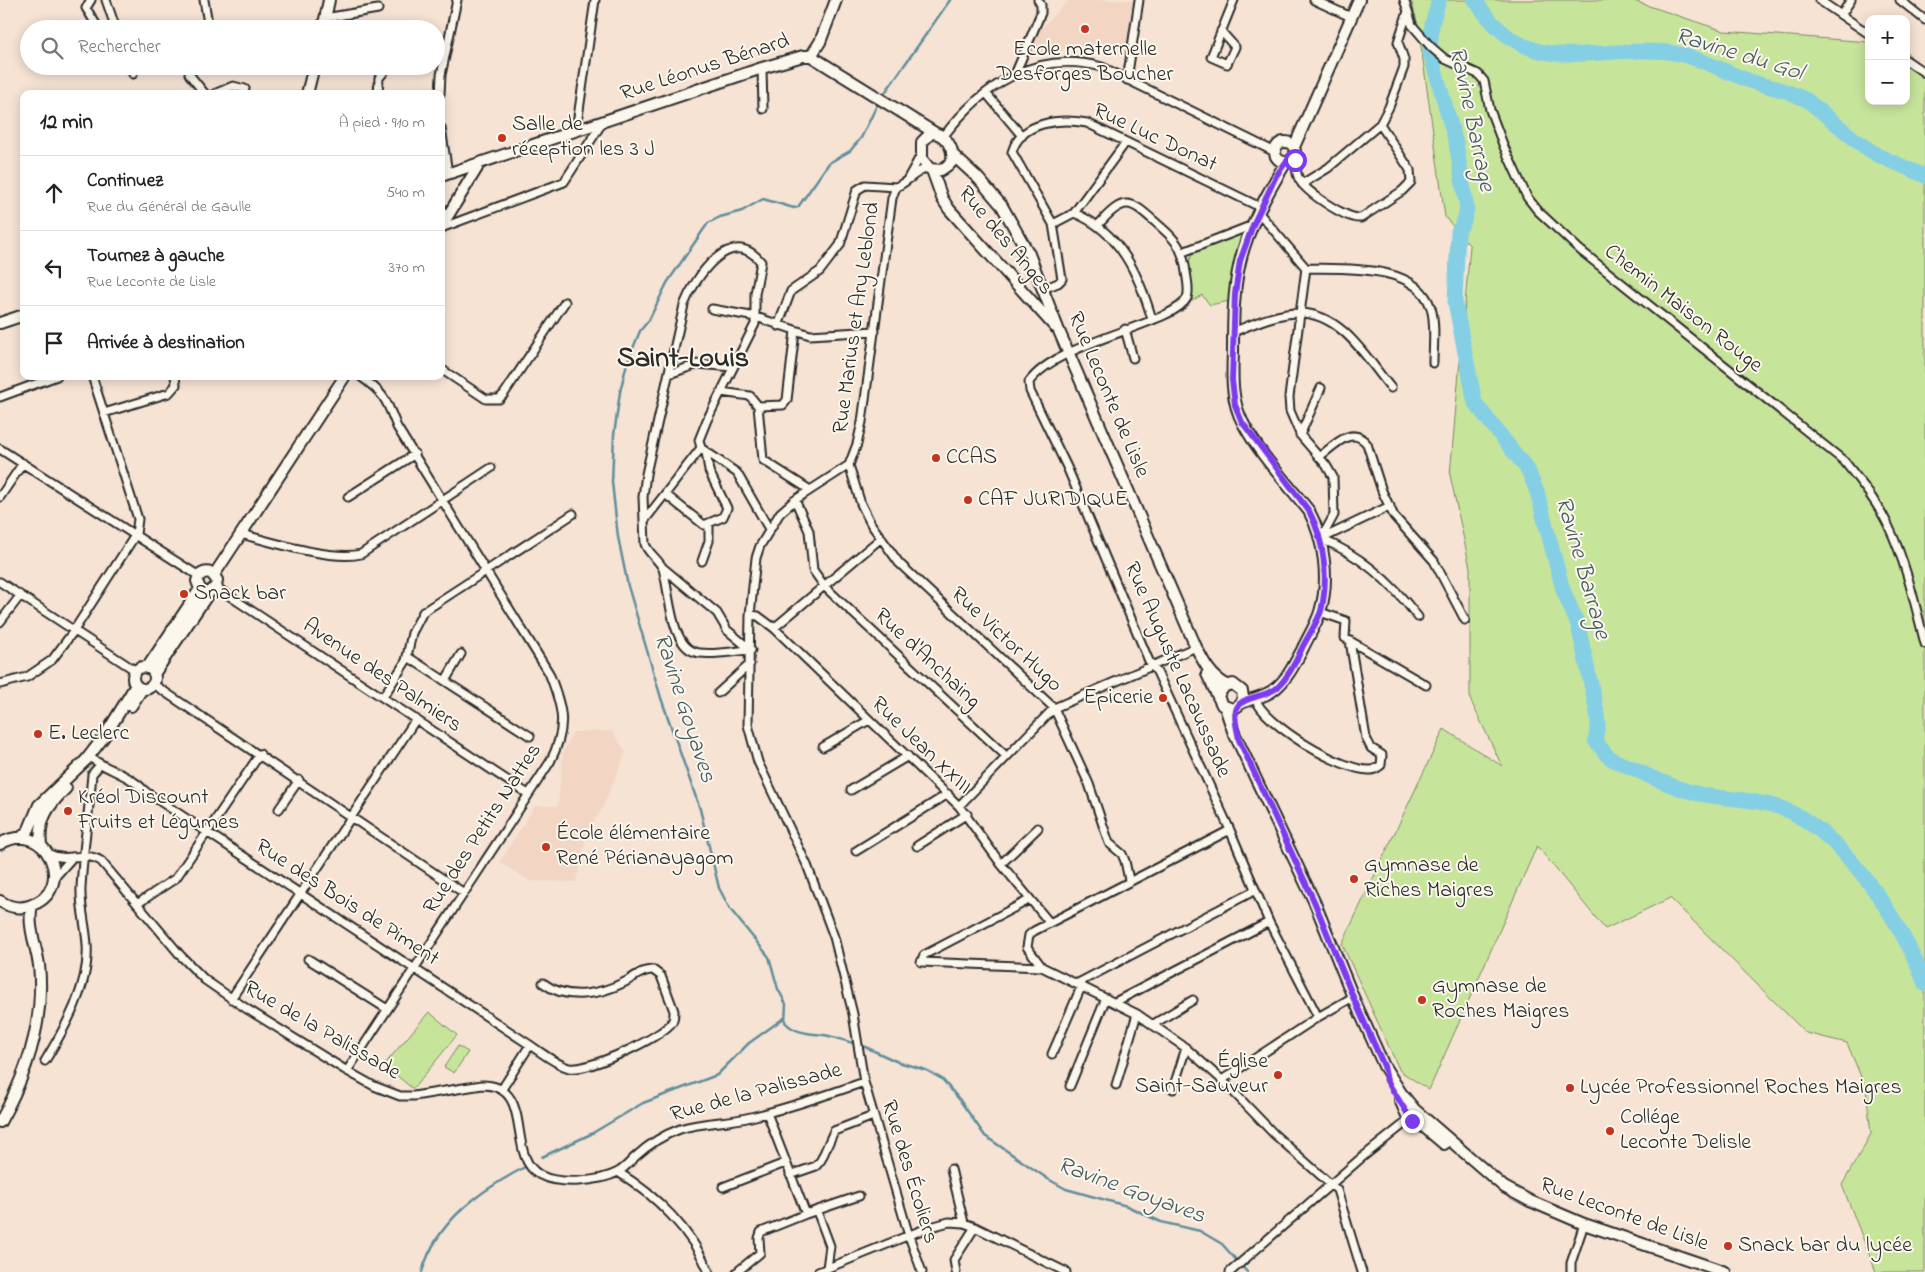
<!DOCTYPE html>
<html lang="fr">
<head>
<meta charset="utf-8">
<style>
	:root { --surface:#fff; --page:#f6f6f6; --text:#222; --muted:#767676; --line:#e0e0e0 }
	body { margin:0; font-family:"Indie Flower",sans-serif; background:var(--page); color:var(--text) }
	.controls { position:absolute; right:15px; top:15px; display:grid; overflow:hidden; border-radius:10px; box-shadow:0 2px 12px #0003 }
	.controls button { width:45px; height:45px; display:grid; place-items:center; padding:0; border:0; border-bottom:1px solid var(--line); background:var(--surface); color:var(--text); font:25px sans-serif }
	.stop { position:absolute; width:15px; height:15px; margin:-11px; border:4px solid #7c3aed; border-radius:50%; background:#fff }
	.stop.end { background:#7c3aed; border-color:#fff; box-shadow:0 1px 5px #0008 }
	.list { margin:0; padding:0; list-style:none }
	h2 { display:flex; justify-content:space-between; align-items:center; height:65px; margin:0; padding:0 20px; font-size:21px }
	h2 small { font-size:16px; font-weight:400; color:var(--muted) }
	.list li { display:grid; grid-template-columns:32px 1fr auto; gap:15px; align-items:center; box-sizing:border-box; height:75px; padding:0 20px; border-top:1px solid var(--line) }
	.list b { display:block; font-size:19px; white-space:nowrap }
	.list p { margin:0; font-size:16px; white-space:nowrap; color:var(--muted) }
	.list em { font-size:16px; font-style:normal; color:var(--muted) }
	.icon { flex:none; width:28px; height:28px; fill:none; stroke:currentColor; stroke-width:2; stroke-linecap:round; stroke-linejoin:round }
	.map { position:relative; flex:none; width:1925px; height:1272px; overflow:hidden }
	.search { position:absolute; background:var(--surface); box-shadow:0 2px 12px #0003; left:20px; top:20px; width:425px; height:55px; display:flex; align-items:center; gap:12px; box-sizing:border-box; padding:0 18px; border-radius:28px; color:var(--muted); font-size:19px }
	.panel { position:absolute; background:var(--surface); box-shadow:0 2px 12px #0003; left:20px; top:90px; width:425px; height:290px; border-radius:10px }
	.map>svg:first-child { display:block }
	.built { fill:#f2d5c3 }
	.green { fill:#c7e49b; stroke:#798863 }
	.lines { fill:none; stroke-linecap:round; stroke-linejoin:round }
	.stream { stroke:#618d9b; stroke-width:2.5 }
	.river { stroke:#85cfe5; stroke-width:15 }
	.street-casing { stroke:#2b2b2b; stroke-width:11 }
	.secondary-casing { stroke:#2b2b2b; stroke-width:14 }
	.street { stroke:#fbf7ec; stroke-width:7 }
	.secondary { stroke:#fbf7ec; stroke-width:10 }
	.route { stroke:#7c3aed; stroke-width:6 }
	.poi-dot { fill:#c8321e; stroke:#fbf7ec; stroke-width:2 }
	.labels { text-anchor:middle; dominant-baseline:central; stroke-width:4; stroke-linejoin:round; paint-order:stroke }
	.poi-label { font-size:22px; fill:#2b2b2b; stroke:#fbf7ec; text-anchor:start }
	.street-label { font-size:22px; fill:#2b2b2b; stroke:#fbf7ec }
	.water-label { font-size:24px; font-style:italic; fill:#465c63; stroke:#fbf7ec }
	.district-label { font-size:28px; font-weight:bold; fill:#2b2b2b; stroke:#fbf7ec }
</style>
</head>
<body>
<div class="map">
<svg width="1925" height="1272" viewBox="0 0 1925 1272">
	<rect width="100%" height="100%" fill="#f6e3d4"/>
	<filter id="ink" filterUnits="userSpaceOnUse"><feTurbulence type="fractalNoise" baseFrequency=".02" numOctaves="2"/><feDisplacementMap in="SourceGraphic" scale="10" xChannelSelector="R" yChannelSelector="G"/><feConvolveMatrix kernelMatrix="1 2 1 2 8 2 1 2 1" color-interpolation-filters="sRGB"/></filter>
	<g filter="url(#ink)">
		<path class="built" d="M1069 0H1135L1125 57 1088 48 1087 51 1067 47 1058 53 1028 57 1039 31Z
			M612 731 626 752 602 809 587 832 576 882 529 881 500 862 535 806H558L563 753 573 732Z"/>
		<path class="green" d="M1411 0H1631L1724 31 1869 42V101H1906V51L1925 74V1272H1876L1842 1185 1871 1134 1866 1089 1847 1043 1806 1033 1670 898 1605 929 1537 846 1429 1090 1400 1071 1342 944 1444 729 1502 766 1470 699V568L1450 475 1470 246 1445 217 1418 25Z
			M1245 232 1232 272 1229 301 1210 305 1202 295 1192 301C1191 284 1183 265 1195 251Z
			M429 1012 457 1035 413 1089 384 1065Z
			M458 1046 468 1052 454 1073 444 1067Z"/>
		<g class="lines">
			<path class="stream" d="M882 97 950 0
				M855 1044C846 1041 838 1038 829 1036 814 1033 796 1035 785 1022L786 1004 778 989 769 957 730 909 719 888 700 809 661 698 628 586 618 537 612 482 614 435 620 392 627 363 640 331 649 320 667 283 708 223 720 217 742 211 763 199 794 208 798 207 829 163 850 151 861 138 879 101
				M861 1045 898 1062 926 1070 942 1079 959 1099 985 1136 1048 1179 1066 1189 1127 1206 1161 1222 1200 1231 1222 1244 1247 1272
				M542 1157 591 1134 643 1103 717 1075 749 1043 784 1018
				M422 1272C437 1220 480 1191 525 1167"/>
			<path class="river" d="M1439 0 1432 24 1430 52 1456 143 1467 209 1464 221 1458 231 1455 302 1475 403 1528 470 1537 492 1563 590 1578 625 1597 712 1598 725 1595 740C1599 745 1604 753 1609 757 1615 762 1623 764 1630 767 1654 779 1678 790 1704 795 1727 799 1753 799 1775 806 1840 825 1903 923 1925 984
				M1475 0C1529 83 1589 44 1667 52 1695 55 1723 71 1750 81 1764 86 1779 88 1793 94L1807 100 1858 142 1877 155 1925 176"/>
			<defs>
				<path id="street" d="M91 0 86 8 99 29
					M106 0 116 29
					M204 0 209 29
					M1314 0 1351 17
					M1819 0 1869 34
					M1900 0 1925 20
					M1408 11 1412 25 1431 47 1445 59 1478 74 1484 81 1490 110 1504 147 1527 197 1538 211 1580 250 1844 461C1860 481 1877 502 1888 525 1906 562 1915 604 1925 644
					M1841 15 1851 0
					M325 18 378 9
					M1221 31 1235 47 1227 64 1211 57 1234 0
					M1906 60 1925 73
					M130 66 133 74
					M191 66 189 74 205 94
					M762 68 763 109
					M1016 72 1041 13V5L1038 0
					M1127 80 1139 0
					M986 93 1022 136
					M214 94 233 86 245 89
					M378 94 379 78 388 67
					M440 94 441 75 457 0
					M441 128 448 173
					M579 129 577 124 595 0
					M943 137C982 86 1035 49 1102 67L1275 152
					M1293 159C1298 164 1295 170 1298 177 1303 191 1347 220 1361 218L1402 191 1411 182 1410 170 1380 124
					M907 180 921 155
					M1302 184 1328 168 1380 124 1389 107 1404 67V59L1398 42 1408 11 1404 0
					M1074 213C1120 231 1139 275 1152 319
					M1259 213 1306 268C1343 269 1417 263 1431 308 1436 325 1433 346 1433 363
					M1053 224 1074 213 1126 142
					M1099 224C1127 192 1132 202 1162 228 1178 242 1183 250 1186 272 1187 280 1190 290 1187 298 1174 325 1059 340 1029 382L1030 391 1067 467 1149 661 1157 672 1230 830 1269 922 1318 1017
					M441 228 564 182 604 120
					M1183 252 1253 225
					M1306 268 1289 397 1290 411 1301 436 1326 465 1333 477 1334 515 1321 539
					M1043 289 1058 283 1062 279 1053 224 1012 152C1021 121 1061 118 1087 123L1262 208
					M712 309 756 317 810 335 875 331
					M778 326 791 291 820 271 840 245 857 190 865 185 896 187
					M1125 329 1133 358
					M1233 332C1253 324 1277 313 1299 313 1342 313 1367 359 1391 388
					M441 369 486 399H499L504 394 565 302
					M669 374 698 364 733 367
					M721 392 750 396 758 406 783 405 787 400 795 331
					M0 397 57 376
					M758 406 763 460 810 490
					M104 413 169 393 176 385 175 376
					M1300 435 1321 388
					M0 449 199 576
					M1319 457C1334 446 1352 424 1367 444L1382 491 1394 516 1434 561 1465 620
					M849 465 861 504 871 524 899 563 1054 708 1089 784 1109 843 1122 854 1125 861 1129 880
					M665 494 704 525 723 517 727 508 709 471 706 452
					M0 497 23 463
					M348 497 415 454
					M795 500 809 531 813 570 825 587 1006 756
					M644 521 701 448
					M241 534C271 542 332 561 361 554L491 468
					M1321 539C1361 555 1392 583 1418 617
					M1321 539 1390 506
					M702 561 709 541V524
					M662 567 717 613 727 630 751 650
					M0 582 136 671
					M216 587 528 794
					M1320 612 1346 621 1345 638 1426 685
					M750 615 758 616 774 628 959 806 1001 864 1049 922
					M0 622 20 596
					M774 628 880 539
					M751 650C734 651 716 655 700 653 670 651 670 592 663 569 659 559 649 555 645 544L643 497 646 474 684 305C695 277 731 224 761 262L755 294V324L707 420 699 440 701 448 737 473 769 529
					M408 657 530 736
					M445 681 461 654
					M0 684 27 677 52 660 73 632 136 534 138 519 92 376
					M153 684 464 893
					M718 693 750 664
					M383 697 406 661 412 633 423 612 573 514
					M1255 698C1263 724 1343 772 1371 770 1375 770 1377 768 1381 765L1382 755 1371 748 1366 738 1350 641
					M823 747 869 720
					M88 756C108 771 128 773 146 792L530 1045C542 1053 555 1064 569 1068 587 1072 663 1037 672 1022 674 1019 674 1015 674 1011L661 976 653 970C643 969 633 978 625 982 599 995 567 1001 543 983
					M851 790 908 756
					M959 806 1054 708 1196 647
					M279 809 299 780
					M917 846 967 814
					M856 851 948 794
					M49 854C67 863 84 850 101 861L181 956 205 980 247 1009 347 1071 374 1086 400 1096H414L482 1085C536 1085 505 1156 540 1175 559 1185 599 1182 618 1172 624 1169 630 1162 635 1157 648 1145 663 1135 680 1129 702 1122 728 1123 751 1117 789 1108 827 1095 864 1082
					M1001 864 1038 828
					M55 877 71 859
					M1029 900 924 955 921 962 1042 967 1137 1014 1186 1048 1222 1080 1274 1134 1337 1190 1362 1272
					M137 904 176 878 260 754
					M308 959 387 1009
					M1042 967 1027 947 1029 935 1034 931 1230 830
					M1078 983 1254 891
					M231 999 416 719
					M1115 1002 1269 922
					M1152 1025 1193 1000
					M1052 1054 1082 985
					M45 1061C65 1028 90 985 87 945 86 926 80 907 81 888 83 850 89 812 92 774L100 765
					M347 1071 550 762C568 727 563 708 549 673L397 427C386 399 385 394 360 376
					M1222 1080 1318 1017 1353 997
					M1116 1085 1137 1014
					M1070 1086 1106 998
					M502 1089 530 1045
					M1173 1089 1186 1048
					M951 1169 964 1223
					M618 1172C657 1196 691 1230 709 1272
					M790 1175 816 1166 821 1160 834 1131 873 1116
					M723 1187 785 1163
					M817 1211 830 1246 827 1268
					M806 1214 859 1196
					M737 1272 760 1253 759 1238 761 1232 806 1214 767 1113
					M818 1272 927 1228 949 1222 964 1223 975 1227 1066 1272
					M922 1272 909 1236 864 1082 853 1014 834 937 807 865 758 762 748 725 750 615 756 558 760 546 780 513 795 500 849 465 857 444 862 422 892 198 896 187C908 182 915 171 928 168
					M956 1272 954 1260 975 1227
					M1230 1272 1360 1159 1409 1120
					M1571 1272V1263L1584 1224"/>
				<path id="secondary" d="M323 29 329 0
					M811 56 935 133
					M811 56 820 42 836 0
					M307 94 314 66
					M931 133C945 132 956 150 951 163L941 170 930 169 922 159V142Z
					M1275 152a10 10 0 1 1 20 0a10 10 0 1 1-20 0Z
					M1294 147 1359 0
					M953 155 978 178 1002 206 1029 254 1059 331 1196 647C1204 663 1211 677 1227 685
					M932 170 942 198 949 209 1055 327
					M441 176 762 68 803 56H811
					M441 227 477 168 478 164
					M0 323 24 315
					M214 575 345 376
					M133 678a11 11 0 1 1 22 0a11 11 0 1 1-22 0Z
					M147 668 200 589 197 581C199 574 204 571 211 573L217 580 216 587 210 591 154 674
					M1207 674 1222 705 1232 709C1241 706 1244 700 1242 691L1233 684 1225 686 1218 695
					M1241 703C1253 698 1266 697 1276 688 1288 678 1295 663 1302 650 1308 637 1316 625 1320 612 1330 580 1324 539 1309 511 1287 483 1259 454 1243 423 1231 401 1232 376 1233 352 1233 322 1233 291 1240 262 1248 227 1268 192 1286 162
					M131 706 142 689
					M1225 707 1233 731 1314 901 1353 997 1384 1066 1401 1093 1414 1109 1504 1187 1530 1201 1584 1224 1725 1272
					M21 838 29 829 39 805 86 760 106 734 136 685
					M0 844C46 816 79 891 29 906 19 909 9 907 0 901
					M41 845C38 819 48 806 66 788
					M1400 1100 1409 1120 1418 1122 1444 1144
					M0 1122C27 1074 45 1021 39 965 36 945 27 925 32 905"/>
			</defs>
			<use href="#street" class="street-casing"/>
			<use href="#secondary" class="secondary-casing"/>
			<use href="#street" class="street"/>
			<use href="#secondary" class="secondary"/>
		</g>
	</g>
	<g class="lines" filter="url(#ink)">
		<path class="route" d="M1295 160 1293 159 1286 162 1276 176 1253 225 1240 261 1235 294 1232 380 1235 405 1242 422 1309 511C1324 539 1329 579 1321 611 1317 623 1308 636 1302 648 1296 662 1289 676 1278 687 1268 697 1244 696 1238 706 1232 715 1238 731 1239 740L1314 901 1353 997 1384 1066 1387 1081 1412 1121"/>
	</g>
	<g class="poi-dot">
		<circle cx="1085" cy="29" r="5"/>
		<circle cx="502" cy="138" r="5"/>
		<circle cx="936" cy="458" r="5"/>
		<circle cx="968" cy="500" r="5"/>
		<circle cx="184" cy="594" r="5"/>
		<circle cx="1163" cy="698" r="5"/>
		<circle cx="38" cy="734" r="5"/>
		<circle cx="68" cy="811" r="5"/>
		<circle cx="546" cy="847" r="5"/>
		<circle cx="1354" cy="879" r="5"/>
		<circle cx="1422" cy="1000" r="5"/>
		<circle cx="1278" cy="1075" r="5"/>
		<circle cx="1570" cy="1088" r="5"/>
		<circle cx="1610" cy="1131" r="5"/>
		<circle cx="1728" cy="1246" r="5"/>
	</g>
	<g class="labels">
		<g class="poi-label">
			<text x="1085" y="50" text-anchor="middle">Ecole maternelle<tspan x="1085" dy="25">Desforges Boucher</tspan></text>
			<text x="512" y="125">Salle de<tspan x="512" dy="25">réception les 3 J</tspan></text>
			<text x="946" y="458">CCAS</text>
			<text x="978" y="500">CAF JURIDIQUE</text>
			<text x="194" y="594">Snack bar</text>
			<text x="1153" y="698" text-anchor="end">Epicerie</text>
			<text x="48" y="734">E. Leclerc</text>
			<text x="78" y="798">Kréol Discount<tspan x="78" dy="25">Fruits et Légumes</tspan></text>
			<text x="556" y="834">École élémentaire<tspan x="556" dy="25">René Périanayagom</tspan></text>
			<text x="1364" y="866">Gymnase de<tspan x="1364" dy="25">Riches Maigres</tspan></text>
			<text x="1432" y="987">Gymnase de<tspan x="1432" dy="25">Roches Maigres</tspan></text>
			<text x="1268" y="1062" text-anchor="end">Église<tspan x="1268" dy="25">Saint-Sauveur</tspan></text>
			<text x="1580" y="1088">Lycée Professionnel Roches Maigres</text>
			<text x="1620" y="1118">Collége<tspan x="1620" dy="25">Leconte Delisle</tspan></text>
			<text x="1738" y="1246">Snack bar du lycée</text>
		</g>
		<g class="street-label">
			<text transform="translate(705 68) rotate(-18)">Rue Léonus Bénard</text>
			<text transform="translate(1155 138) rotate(25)">Rue Luc Donat</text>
			<text transform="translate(1005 241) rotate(50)">Rue des Anges</text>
			<text transform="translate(1683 309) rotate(38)">Chemin Maison Rouge</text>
			<text transform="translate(857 318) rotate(-82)">Rue Marius et Ary Leblond</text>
			<text transform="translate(1108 395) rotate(67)">Rue Leconte de Lisle</text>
			<text transform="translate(1006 640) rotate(43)">Rue Victor Hugo</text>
			<text transform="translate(927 659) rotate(43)">Rue d'Anchaing</text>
			<text transform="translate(1177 670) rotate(66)">Rue Auguste Lacaussade</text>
			<text transform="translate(382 676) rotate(34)">Avenue des Palmiers</text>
			<text transform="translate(921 746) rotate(44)">Rue Jean XXIII</text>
			<text transform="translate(483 829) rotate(-57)">Rue des Petits Nattes</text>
			<text transform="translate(347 903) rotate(33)">Rue des Bois de Piment</text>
			<text transform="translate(322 1031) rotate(30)">Rue de la Palissade</text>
			<text transform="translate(756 1093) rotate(-15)">Rue de la Palissade</text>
			<text transform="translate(909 1172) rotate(73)">Rue des Écoliers</text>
			<text transform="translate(1624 1215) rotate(20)">Rue Leconte de Lisle</text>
		</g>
		<g class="water-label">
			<text transform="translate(1739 55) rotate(17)">Ravine du Gol</text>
			<text transform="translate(1471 119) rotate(78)">Ravine Barrage</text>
			<text transform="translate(1582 568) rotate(74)">Ravine Barrage</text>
			<text transform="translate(684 708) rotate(72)">Ravine Goyaves</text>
			<text transform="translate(1131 1191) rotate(20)">Ravine Goyaves</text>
		</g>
		<g class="district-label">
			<text x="683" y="359">Saint-Louis</text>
		</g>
	</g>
</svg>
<div class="controls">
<button>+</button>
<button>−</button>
</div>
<div class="stop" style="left:1295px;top:160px"></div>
<div class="stop end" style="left:1412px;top:1121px"></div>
<div class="search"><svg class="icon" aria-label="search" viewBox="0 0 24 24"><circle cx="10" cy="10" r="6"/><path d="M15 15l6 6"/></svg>Rechercher</div>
<section class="panel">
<h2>12 min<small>À pied · 910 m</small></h2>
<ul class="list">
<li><svg class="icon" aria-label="ahead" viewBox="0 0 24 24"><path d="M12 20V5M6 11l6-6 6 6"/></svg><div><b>Continuez</b><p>Rue du Général de Gaulle</p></div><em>540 m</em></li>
<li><svg class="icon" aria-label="left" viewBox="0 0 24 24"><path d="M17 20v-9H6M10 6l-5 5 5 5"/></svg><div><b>Tournez à gauche</b><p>Rue Leconte de Lisle</p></div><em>370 m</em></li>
<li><svg class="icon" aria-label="arrive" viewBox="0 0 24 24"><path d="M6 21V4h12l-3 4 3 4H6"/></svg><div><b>Arrivée à destination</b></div></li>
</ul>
</section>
</div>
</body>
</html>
